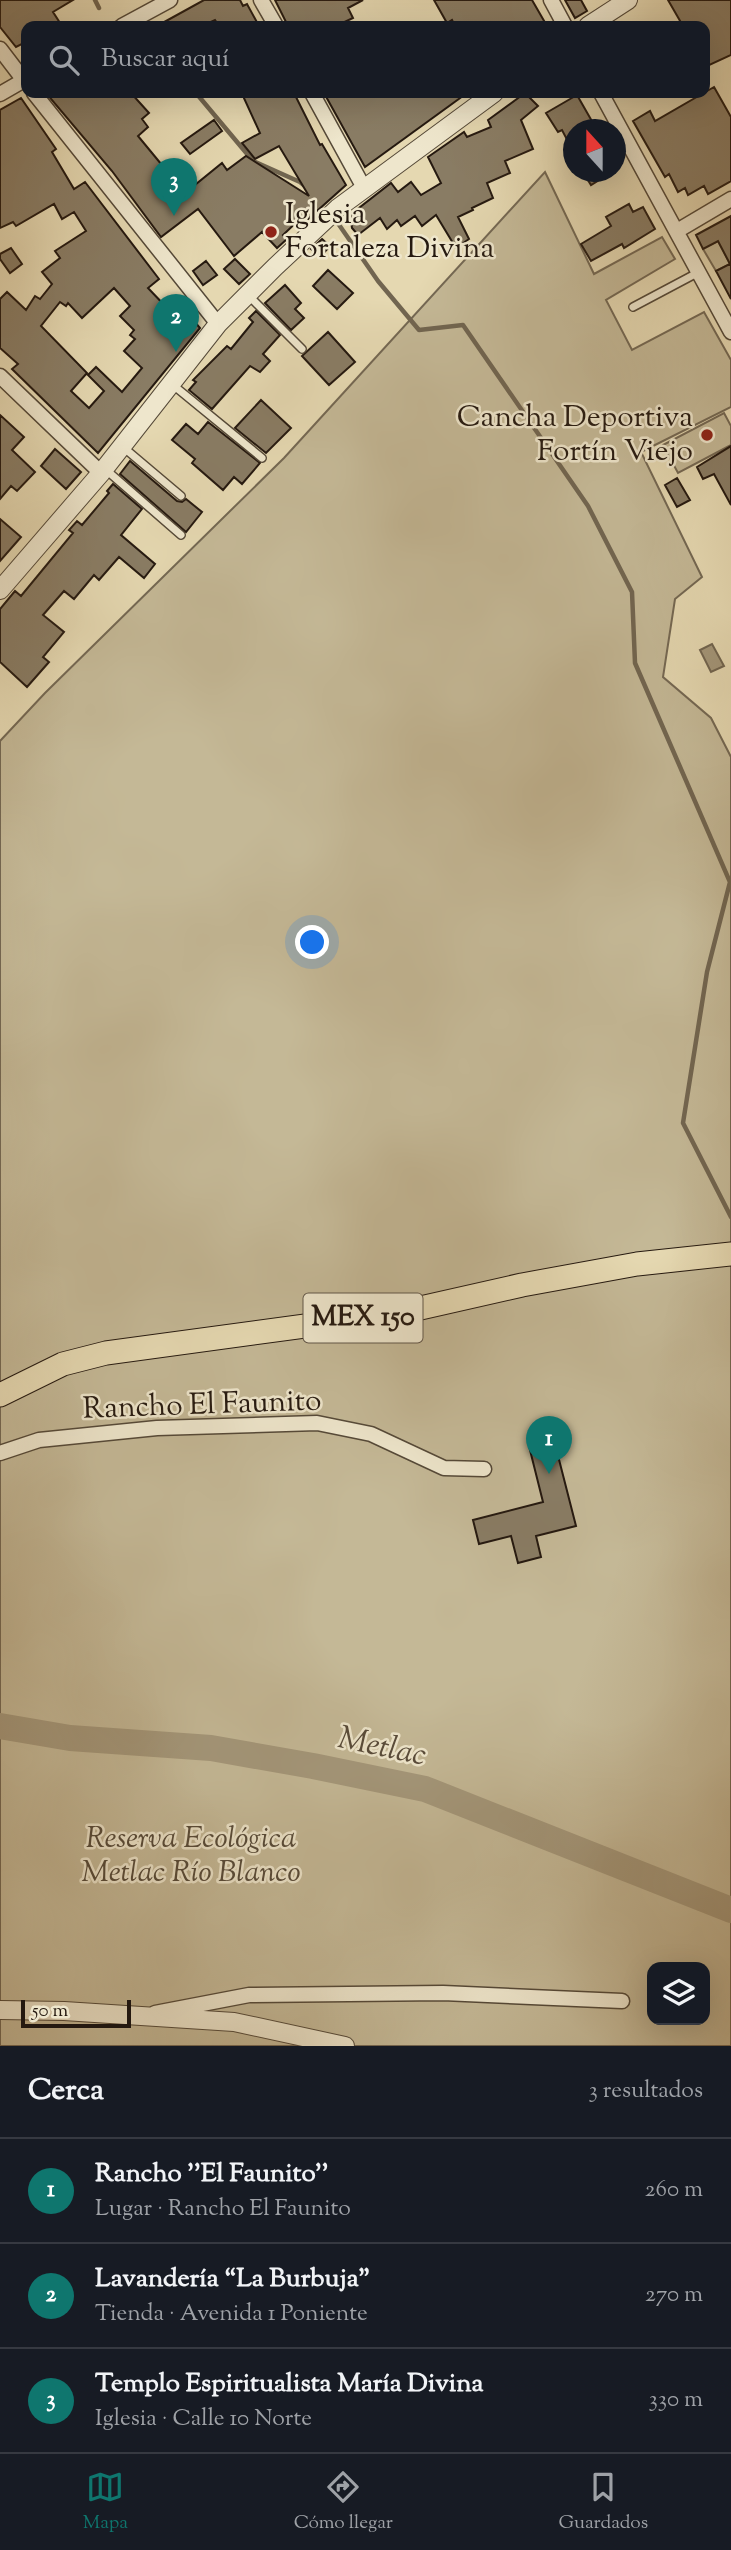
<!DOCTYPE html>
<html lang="es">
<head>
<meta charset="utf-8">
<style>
	:root { --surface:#171b24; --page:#242831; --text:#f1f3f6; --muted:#9ea1a6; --line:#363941; --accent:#0f766e }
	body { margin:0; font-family:"Sorts Mill Goudy",serif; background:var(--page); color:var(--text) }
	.controls { position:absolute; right:21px; bottom:21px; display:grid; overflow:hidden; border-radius:14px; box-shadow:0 7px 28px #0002 }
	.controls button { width:63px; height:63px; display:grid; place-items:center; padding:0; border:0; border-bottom:2px solid var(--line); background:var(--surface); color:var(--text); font:35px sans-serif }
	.compass { position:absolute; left:563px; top:119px; width:63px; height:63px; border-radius:50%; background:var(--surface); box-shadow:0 7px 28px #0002; rotate:339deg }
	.scale { position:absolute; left:21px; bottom:18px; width:110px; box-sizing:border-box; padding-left:7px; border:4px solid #251910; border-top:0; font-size:19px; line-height:24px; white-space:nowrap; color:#251910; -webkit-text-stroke:5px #eee6cc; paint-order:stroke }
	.you { position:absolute; left:313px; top:943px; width:24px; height:24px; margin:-18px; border:5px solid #fff; border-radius:50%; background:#1a73e8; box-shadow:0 0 0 10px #1a73e833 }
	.badge { display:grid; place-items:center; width:46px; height:46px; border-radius:50%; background:var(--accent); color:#fff; font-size:23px; font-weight:700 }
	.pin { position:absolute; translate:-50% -58px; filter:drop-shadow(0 2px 4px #0008) }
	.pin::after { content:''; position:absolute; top:37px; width:24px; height:21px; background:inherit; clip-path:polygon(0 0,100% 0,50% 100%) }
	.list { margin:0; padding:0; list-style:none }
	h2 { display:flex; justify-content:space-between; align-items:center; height:91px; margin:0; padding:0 28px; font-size:30px }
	h2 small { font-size:23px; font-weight:400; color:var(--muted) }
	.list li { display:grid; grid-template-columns:46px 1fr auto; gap:21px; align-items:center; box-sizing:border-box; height:105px; padding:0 28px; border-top:2px solid var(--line) }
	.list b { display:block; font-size:26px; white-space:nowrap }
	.list p { margin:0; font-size:23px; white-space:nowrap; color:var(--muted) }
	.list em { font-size:23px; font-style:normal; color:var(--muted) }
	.icon { flex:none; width:38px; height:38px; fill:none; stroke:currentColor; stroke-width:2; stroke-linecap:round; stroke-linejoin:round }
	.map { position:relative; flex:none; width:731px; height:2046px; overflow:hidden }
	.search { position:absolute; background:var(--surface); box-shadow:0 7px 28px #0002; left:21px; right:21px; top:21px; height:77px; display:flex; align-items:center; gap:18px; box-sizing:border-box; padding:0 24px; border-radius:14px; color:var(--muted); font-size:26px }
	.sheet { height:406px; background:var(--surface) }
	nav { display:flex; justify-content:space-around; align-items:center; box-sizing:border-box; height:98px; border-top:2px solid var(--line); background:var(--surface); font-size:19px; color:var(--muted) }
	nav a { display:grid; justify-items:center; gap:4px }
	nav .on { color:var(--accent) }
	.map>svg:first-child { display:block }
	.green { fill:#c4b896; stroke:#746853; stroke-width:2; fill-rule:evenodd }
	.water { fill:#a4977a; stroke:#716550; stroke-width:2 }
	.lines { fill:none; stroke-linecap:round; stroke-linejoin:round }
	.stream { stroke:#716550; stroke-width:4.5 }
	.river { stroke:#a4977a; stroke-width:26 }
	.building { fill:#897c64; stroke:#251910; stroke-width:2; fill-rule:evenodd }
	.service-casing { stroke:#554938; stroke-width:10 }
	.minor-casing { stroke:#554938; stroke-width:17 }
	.tertiary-casing { stroke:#554938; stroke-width:20 }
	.primary-casing { stroke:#251910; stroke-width:25 }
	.service { stroke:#eee6cc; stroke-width:7 }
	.minor { stroke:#eee6cc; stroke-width:14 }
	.tertiary { stroke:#eee6cc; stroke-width:18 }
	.primary { stroke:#e5d8b1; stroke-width:23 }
	.poi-dot { fill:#8f2418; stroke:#eee6cc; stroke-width:2.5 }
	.labels { text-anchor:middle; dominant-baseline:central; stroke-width:5; stroke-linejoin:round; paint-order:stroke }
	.shield { fill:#eee6cc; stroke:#615648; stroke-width:2 }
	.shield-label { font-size:28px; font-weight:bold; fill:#251910 }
	.poi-label { font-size:30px; fill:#251910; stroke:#eee6cc; text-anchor:start }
	.street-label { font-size:30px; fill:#251910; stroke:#eee6cc }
	.park-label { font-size:30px; font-style:italic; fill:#554938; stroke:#eee6cc }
	.water-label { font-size:32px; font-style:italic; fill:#584b3a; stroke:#eee6cc }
</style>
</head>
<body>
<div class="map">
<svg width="731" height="2046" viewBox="0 0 731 2046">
	<rect width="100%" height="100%" fill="#e5d8b1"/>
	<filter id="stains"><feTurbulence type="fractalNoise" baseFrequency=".00286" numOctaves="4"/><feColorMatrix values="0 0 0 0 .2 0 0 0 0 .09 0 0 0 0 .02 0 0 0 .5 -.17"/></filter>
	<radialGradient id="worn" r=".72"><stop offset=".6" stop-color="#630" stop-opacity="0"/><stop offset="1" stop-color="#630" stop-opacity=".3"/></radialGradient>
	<path class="green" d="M545 172 594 274 662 237 675 259 606 300 632 350 704 312 731 360V407L641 452 702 577 675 599 663 677 711 718 731 757V2046H0V741L45 693 284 458ZM652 1967H705V2020H652Z
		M718 241 730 264 716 271 703 249Z
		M724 413 731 426V445L678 473 663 445Z"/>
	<path class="water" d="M712 644 724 666 711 672 700 650Z"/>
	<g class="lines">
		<path class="stream" d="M95 0 99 8
			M196 93 253 161 300 182 306 187
			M335 219 378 281 419 330 463 325 588 506 632 592 635 663 730 882 707 972 683 1123 731 1217"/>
		<path class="river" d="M0 1726 70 1738 211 1748 313 1766 425 1789 731 1910"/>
	</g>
	<path class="building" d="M0 0H73L53 12 62 26H26V42L16 47 0 27Z
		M204 0H240L243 6 247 4 259 26H219L215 20 202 26H157Z
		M275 0H363L348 8 353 18 336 26H288Z
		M434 0H532L547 26H455L452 20 447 23Z
		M565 0H581L587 11 575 18Z
		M668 0H731V55L705 67V26H683Z
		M714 87 731 117V181L708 194 704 186 688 195 685 188 678 192 669 174 665 177 633 121 650 111 655 121Z
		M46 93H131L149 113 142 119 148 127 138 136 185 193 222 163 227 170 246 156 309 196 279 146 255 159 242 143 260 133 243 96 249 93H294L320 145 322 144 346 185 308 219 304 215 283 235 287 239 277 248 262 232 234 256 198 209 161 237 112 171Z
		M324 93H467L365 167Z
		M525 93 538 106 521 120 533 149 505 161 510 173 487 183 493 198 472 208 473 210 458 217 469 239 456 248 436 215 422 226 415 216 401 226 397 220 387 229 380 218 358 235 352 228 350 215 391 183 398 192 411 182 421 195 441 183 428 157 464 132 467 137 491 127 488 120Z
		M577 95 597 130H573V151L562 130 558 132 546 113Z
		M21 98 56 149 52 152 74 189 85 182 159 279 148 288 169 310 178 302 200 328 98 453 12 369 18 364 0 348V299L7 292 26 310 35 296 40 299 52 284 42 272 60 258 55 251 86 231 74 212 62 219 54 204 16 226 13 222 0 228V110ZM114 288 130 306 120 316 134 330 130 335 135 339 124 351 142 368 122 392 96 367 88 375 104 391 89 408 71 391 87 373 41 326 60 302 66 306 68 303 82 318Z
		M214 120 222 131 190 154 181 143Z
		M583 172H612L591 185Z
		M629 204 633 212 643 207 655 229 624 248 622 244 591 261 581 244 611 226 606 217Z
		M731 216V299L716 271 730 264 718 241 703 249 696 235Z
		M322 239 330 246 320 257 311 249Z
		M11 248 22 264 10 273 0 259V254Z
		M235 259 250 274 239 284 224 269Z
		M206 261 217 275 203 285 193 271Z
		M328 270 353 293 337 309 313 286Z
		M285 285 301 303 295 309 304 318 291 330 265 303Z
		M256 311 280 335 263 354 270 361 260 372 250 366 212 409 189 390 196 382 193 380 227 346 231 349 253 322 249 318Z
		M328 332 355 362 329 385 302 356Z
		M261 400 291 428 266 453 235 428Z
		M0 415 24 437 12 450 35 472 17 491 11 486 0 499Z
		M208 422 260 463 242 484 234 477 223 490 192 463 195 459 172 440 186 424 198 434Z
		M731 446V505L714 474 703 479 697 467Z
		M55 449 81 472 66 489 41 466Z
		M130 461 177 501 182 502 186 499 202 512 186 532 120 474Z
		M677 478 690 500 677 507 665 485Z
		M113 484 142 509 121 535 155 564 144 578 119 557 99 580 94 575 74 599 64 591 43 615 64 632 43 657 49 662 27 687 0 662V609L15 591 21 596 73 533 69 530 77 521 82 525 109 493 107 491Z
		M0 519 21 537 0 561Z
		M554 1440 576 1526 536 1536 541 1557 518 1563 511 1536 479 1544 473 1520 543 1502 529 1446Z"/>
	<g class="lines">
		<defs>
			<path id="service" d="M248 295 302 349
				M633 307 699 272
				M173 385 262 458
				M123 447 181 496
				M105 469 181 535"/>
			<path id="minor" d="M261 0 276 26
				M551 0 565 26
				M122 26 170 0
				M0 49 26 83
				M34 93 218 324
				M312 93 364 188
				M601 93 731 332
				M0 94 26 79
				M677 231 731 199
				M0 376 101 473
				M0 1453 39 1440 157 1428 317 1423 371 1434 444 1468 484 1469
				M155 2013 249 1995 443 1993 622 2001"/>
			<path id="tertiary" d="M588 26 628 0
				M0 590 101 473 218 324 275 267 338 208 494 93
				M0 2010 64 2011 234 2022 345 2046"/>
			<path id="primary" d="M0 1395 63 1364 106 1353 394 1314 522 1285 637 1264 731 1254"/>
		</defs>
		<use href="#service" class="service-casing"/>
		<use href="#minor" class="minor-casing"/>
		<use href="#tertiary" class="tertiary-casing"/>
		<use href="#primary" class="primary-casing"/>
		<use href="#service" class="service"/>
		<use href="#minor" class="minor"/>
		<use href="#tertiary" class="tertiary"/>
		<use href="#primary" class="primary"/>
	</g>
	<g class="poi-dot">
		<circle cx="271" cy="232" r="7"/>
		<circle cx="707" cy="435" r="7"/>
	</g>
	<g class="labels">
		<rect class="shield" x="303.5" y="1293.5" width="119" height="49" rx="5"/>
		<g class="shield-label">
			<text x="363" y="1318">MEX 150</text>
		</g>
		<g class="poi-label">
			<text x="285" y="215">Iglesia<tspan x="285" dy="34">Fortaleza Divina</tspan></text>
			<text x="693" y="418" text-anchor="end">Cancha Deportiva<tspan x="693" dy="34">Fortín Viejo</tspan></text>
		</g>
		<g class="street-label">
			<text transform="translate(202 1406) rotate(-2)">Rancho El Faunito</text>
		</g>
		<g class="park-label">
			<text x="191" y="1839">Reserva Ecológica<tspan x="191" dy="34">Metlac Río Blanco</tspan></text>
		</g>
		<g class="water-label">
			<text transform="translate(382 1748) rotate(12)">Metlac</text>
		</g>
	</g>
	<rect width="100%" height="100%" filter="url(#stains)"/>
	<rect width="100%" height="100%" fill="url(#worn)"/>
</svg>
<div class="controls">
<button><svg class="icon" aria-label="layers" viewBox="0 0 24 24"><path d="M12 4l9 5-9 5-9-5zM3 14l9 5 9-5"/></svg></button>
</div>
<svg class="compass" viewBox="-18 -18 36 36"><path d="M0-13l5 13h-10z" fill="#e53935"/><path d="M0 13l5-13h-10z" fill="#9ea1a6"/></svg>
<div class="scale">50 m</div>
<div class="you"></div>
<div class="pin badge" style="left:549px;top:1474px">1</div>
<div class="pin badge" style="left:176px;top:352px">2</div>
<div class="pin badge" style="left:174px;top:216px">3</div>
<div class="search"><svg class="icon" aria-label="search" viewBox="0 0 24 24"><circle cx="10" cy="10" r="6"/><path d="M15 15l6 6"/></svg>Buscar aquí</div>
</div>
<section class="sheet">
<h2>Cerca<small>3 resultados</small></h2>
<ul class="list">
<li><span class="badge">1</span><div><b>Rancho ''El Faunito''</b><p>Lugar · Rancho El Faunito</p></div><em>260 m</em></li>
<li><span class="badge">2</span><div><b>Lavandería “La Burbuja”</b><p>Tienda · Avenida 1 Poniente</p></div><em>270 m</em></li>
<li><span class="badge">3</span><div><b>Templo Espiritualista María Divina</b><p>Iglesia · Calle 10 Norte</p></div><em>330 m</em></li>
</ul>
</section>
<nav>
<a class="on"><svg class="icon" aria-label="map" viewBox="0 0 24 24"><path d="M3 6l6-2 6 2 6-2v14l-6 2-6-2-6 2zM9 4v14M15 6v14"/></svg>Mapa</a>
<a><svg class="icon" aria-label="directions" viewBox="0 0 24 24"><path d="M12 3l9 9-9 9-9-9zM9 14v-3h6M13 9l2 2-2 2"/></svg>Cómo llegar</a>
<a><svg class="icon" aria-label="saved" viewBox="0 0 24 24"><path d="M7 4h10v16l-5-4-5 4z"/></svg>Guardados</a>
</nav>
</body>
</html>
